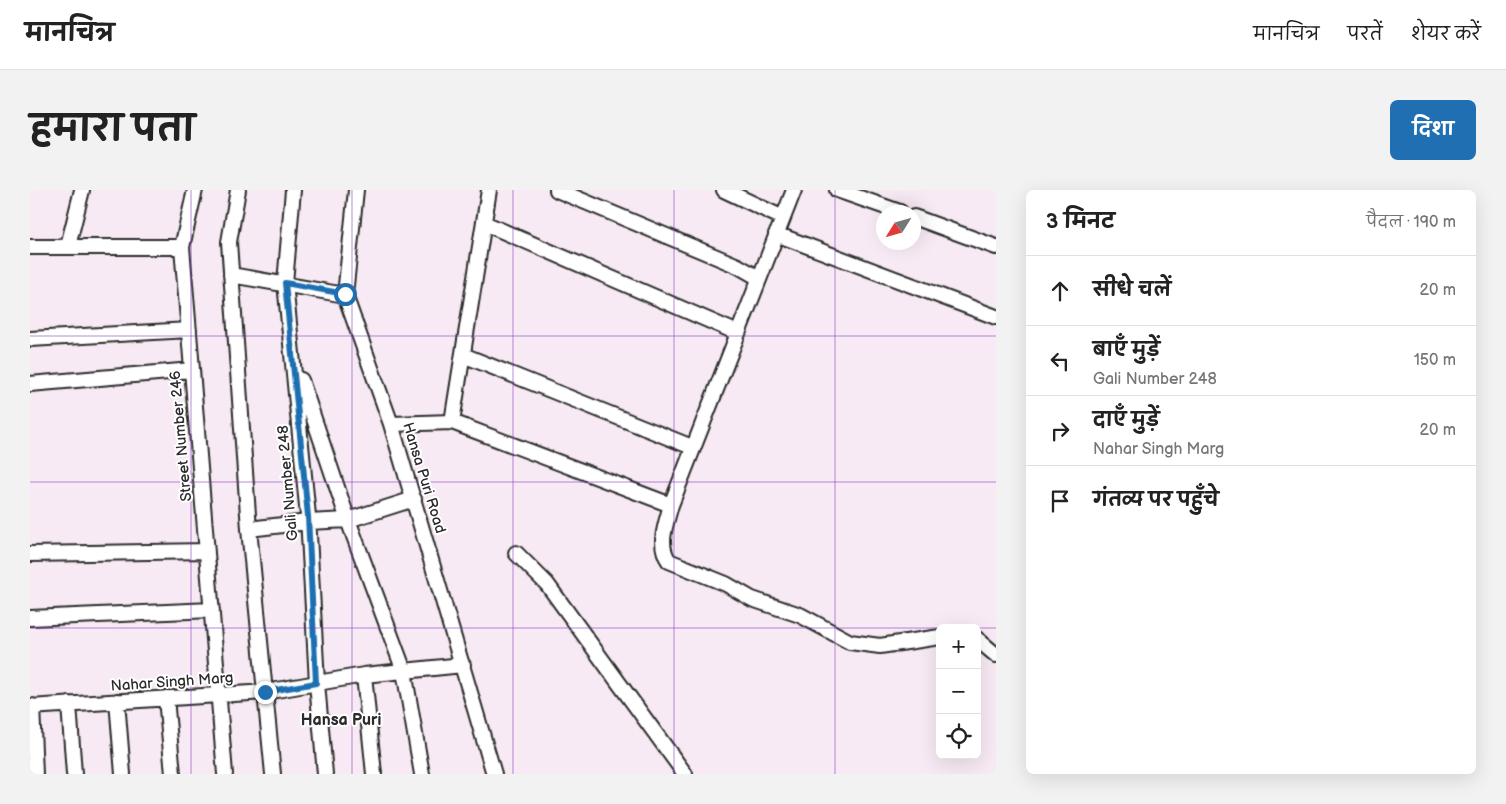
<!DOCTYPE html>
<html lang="hi">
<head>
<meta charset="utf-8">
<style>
	:root { --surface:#fff; --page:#f2f2f2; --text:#222; --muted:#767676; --line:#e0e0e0; --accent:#1f6fb2 }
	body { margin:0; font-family:"Balsamiq Sans","Playpen Sans Deva",sans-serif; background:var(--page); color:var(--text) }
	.controls { position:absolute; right:15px; bottom:15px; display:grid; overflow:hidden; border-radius:8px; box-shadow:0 5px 20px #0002 }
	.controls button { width:45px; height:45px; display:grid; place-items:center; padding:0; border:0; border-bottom:1px solid var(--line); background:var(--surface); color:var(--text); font:25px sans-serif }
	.compass { position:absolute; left:846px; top:15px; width:45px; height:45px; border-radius:50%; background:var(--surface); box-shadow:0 5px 20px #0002; rotate:233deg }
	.stop { position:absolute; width:15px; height:15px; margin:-11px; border:4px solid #1f6fb2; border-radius:50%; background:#fff }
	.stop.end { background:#1f6fb2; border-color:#fff; box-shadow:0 1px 5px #0008 }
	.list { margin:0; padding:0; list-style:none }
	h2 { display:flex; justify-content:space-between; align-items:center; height:65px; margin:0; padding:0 20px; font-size:21px }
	h2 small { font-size:16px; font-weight:400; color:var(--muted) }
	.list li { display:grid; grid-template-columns:32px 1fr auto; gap:15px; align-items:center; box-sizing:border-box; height:70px; padding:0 20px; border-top:1px solid var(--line) }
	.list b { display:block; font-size:19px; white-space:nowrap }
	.list p { margin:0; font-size:16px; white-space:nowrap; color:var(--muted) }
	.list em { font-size:16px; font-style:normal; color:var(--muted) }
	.icon { flex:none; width:28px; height:28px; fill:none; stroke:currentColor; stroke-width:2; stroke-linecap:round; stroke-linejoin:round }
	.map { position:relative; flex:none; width:966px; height:584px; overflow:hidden; border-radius:8px }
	header { display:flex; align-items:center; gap:30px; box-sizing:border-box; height:70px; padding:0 25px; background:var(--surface); border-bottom:1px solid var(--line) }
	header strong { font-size:24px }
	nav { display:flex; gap:28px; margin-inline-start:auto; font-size:18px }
	.intro { display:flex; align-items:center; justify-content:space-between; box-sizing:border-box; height:120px; padding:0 30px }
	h1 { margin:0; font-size:35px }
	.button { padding:12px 22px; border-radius:8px; background:var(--accent); color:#fff; font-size:18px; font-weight:700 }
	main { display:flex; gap:30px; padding:0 30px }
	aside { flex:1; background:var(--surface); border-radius:8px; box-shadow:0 5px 20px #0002 }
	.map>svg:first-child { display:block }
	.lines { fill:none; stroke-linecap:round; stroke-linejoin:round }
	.minor-casing { stroke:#2b2b2b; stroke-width:18 }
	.minor { stroke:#fff; stroke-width:14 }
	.route { stroke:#1f6fb2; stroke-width:6 }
	.grid { fill:none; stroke:#7b2cbf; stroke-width:1; stroke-opacity:0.55 }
	.labels { text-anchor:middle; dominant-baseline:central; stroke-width:4; stroke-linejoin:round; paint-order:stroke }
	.street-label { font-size:15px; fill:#2b2b2b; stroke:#fff }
	.neighbourhood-label { font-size:16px; font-weight:bold; fill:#2b2b2b; stroke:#fff }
</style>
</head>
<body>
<header>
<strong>मानचित्र</strong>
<nav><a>मानचित्र</a><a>परतें</a><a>शेयर करें</a></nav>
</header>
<div class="intro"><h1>हमारा पता</h1><a class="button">दिशा</a></div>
<main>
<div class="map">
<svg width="966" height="584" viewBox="0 0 966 584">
	<rect width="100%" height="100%" fill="#f8eaf4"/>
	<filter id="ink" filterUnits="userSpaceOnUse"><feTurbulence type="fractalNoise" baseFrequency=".02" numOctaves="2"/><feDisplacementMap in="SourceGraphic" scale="10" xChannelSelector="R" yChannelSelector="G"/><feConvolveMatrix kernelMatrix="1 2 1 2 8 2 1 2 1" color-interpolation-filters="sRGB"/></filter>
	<g filter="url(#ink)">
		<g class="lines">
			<defs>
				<path id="minor" d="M165 0 152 57 195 584
					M208 0 199 52 219 339 243 584
					M263 0 255 93 278 326 287 493 295 584
					M326 0 315 105 361 234 464 584
					M527 0 708 76 729 88
					M694 0 753 28
					M807 0 870 22
					M884 27 966 57
					M454 33 708 143
					M746 44 966 127
					M38 56 52 0
					M0 57H152
					M201 85 315 105
					M0 149 159 140
					M433 165 662 257
					M271 190 318 330 374 481 392 584
					M0 194 162 180
					M422 232 641 315 764 0
					M361 234 422 232 459 0
					M641 315C636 334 627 354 639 371L696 394 722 409 770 425 820 452 850 456 910 447
					M219 339 278 332 318 330 384 309
					M486 363 517 394 655 584
					M0 364 177 361
					M0 428 182 420
					M947 449 966 465
					M334 485 344 584
					M136 508 143 584
					M87 511 93 584
					M39 514 44 584
					M2 516 5 584
					M0 517 235 502 334 485 433 475"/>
			</defs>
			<use href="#minor" class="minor-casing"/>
			<use href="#minor" class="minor"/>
		</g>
	</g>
	<g class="lines" filter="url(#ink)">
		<path class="route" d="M235 502 286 493 278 326 255 93 315 104"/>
	</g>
	<path class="grid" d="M161 0V584M322 0V584M483 0V584M644 0V584M805 0V584M0 146H966M0 292H966M0 438H910M947 438H966"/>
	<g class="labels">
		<g class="street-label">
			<text transform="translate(151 246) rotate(-95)">Street Number 246</text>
			<text transform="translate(394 288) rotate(73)">Hansa Puri Road</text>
			<text transform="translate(258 293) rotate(-95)">Gali Number 248</text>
			<text transform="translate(142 492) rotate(-4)">Nahar Singh Marg</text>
		</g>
		<g class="neighbourhood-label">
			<text x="311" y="530">Hansa Puri</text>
		</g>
	</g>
</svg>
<div class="controls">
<button>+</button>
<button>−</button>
<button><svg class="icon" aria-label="locate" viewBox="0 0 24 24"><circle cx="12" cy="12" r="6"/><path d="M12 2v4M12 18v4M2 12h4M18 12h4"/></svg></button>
</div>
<svg class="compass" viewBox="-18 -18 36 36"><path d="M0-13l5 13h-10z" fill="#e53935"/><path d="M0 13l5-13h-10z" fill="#767676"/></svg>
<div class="stop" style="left:315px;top:104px"></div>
<div class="stop end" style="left:235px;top:502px"></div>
</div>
<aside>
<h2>3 मिनट<small>पैदल · 190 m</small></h2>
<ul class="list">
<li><svg class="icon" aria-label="ahead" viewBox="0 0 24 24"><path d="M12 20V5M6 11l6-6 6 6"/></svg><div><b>सीधे चलें</b></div><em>20 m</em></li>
<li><svg class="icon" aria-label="left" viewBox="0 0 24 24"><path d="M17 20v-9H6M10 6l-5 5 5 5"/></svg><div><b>बाएँ मुड़ें</b><p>Gali Number 248</p></div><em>150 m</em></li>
<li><svg class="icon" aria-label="right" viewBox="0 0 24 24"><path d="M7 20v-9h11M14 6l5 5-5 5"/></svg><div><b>दाएँ मुड़ें</b><p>Nahar Singh Marg</p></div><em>20 m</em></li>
<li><svg class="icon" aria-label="arrive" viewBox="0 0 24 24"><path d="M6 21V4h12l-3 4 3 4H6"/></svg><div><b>गंतव्य पर पहुँचे</b></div></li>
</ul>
</aside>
</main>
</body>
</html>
